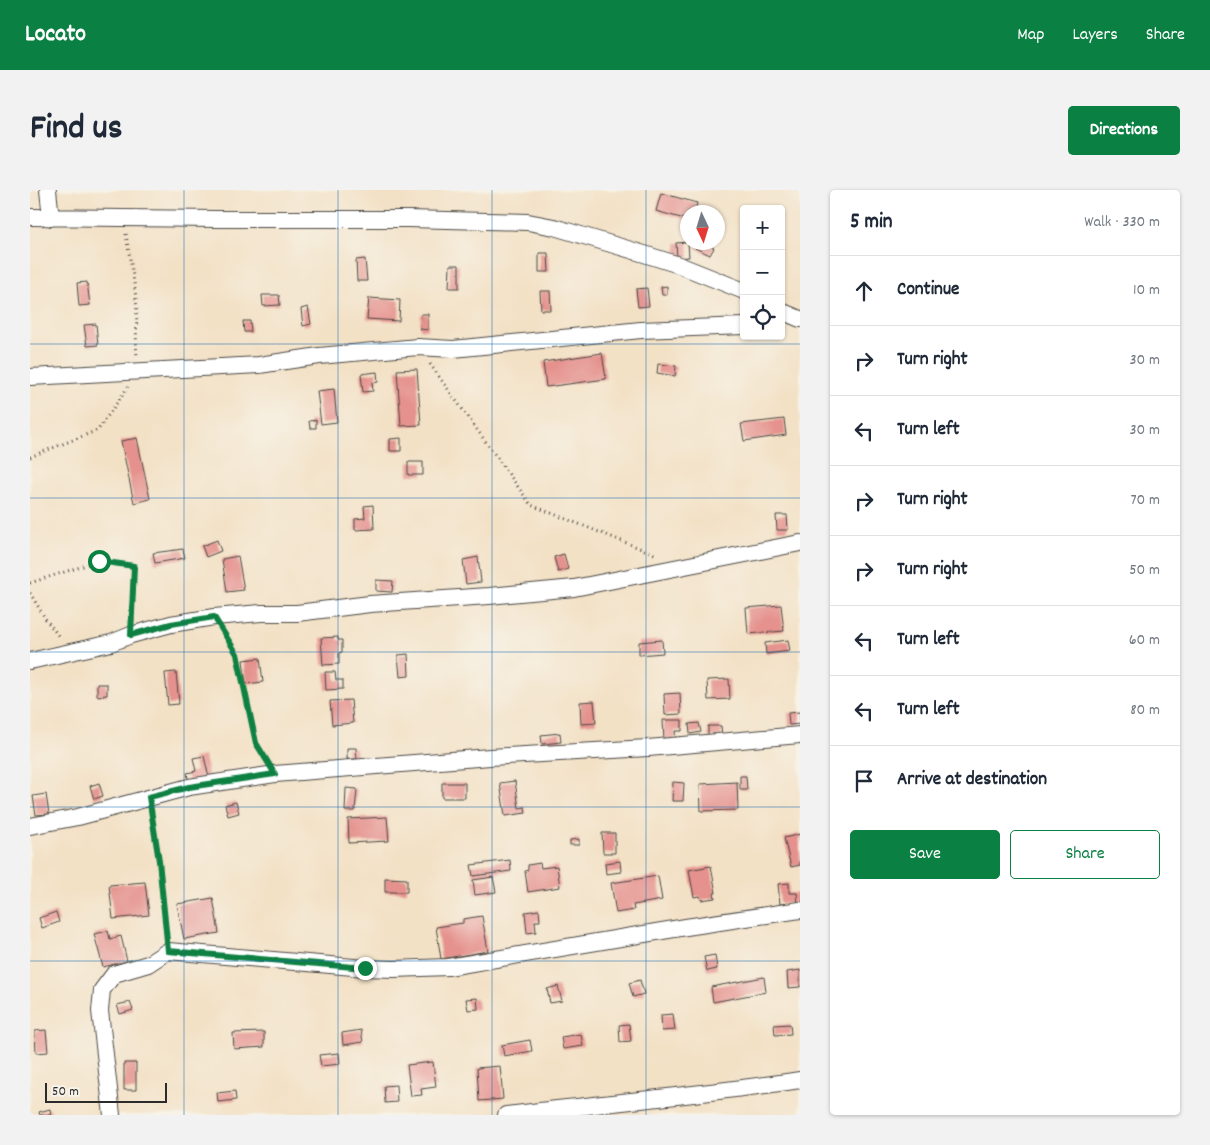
<!DOCTYPE html>
<html lang="en">
<head>
<meta charset="utf-8">
<style>
	:root { --surface:#fff; --page:#f2f2f3; --text:#1f2937; --muted:#747a83; --line:#e0e1e3; --accent:#0b8043 }
	body { margin:0; font-family:Dekko,sans-serif; background:var(--page); color:var(--text) }
	.controls { position:absolute; right:15px; top:15px; display:grid; overflow:hidden; border-radius:5px; box-shadow:0 1px 4px #0004 }
	.controls button { width:45px; height:45px; display:grid; place-items:center; padding:0; border:0; border-bottom:1px solid var(--line); background:var(--surface); color:var(--text); font:25px sans-serif }
	.compass { position:absolute; left:650px; top:15px; width:45px; height:45px; border-radius:50%; background:var(--surface); box-shadow:0 1px 4px #0004; rotate:176deg }
	.scale { position:absolute; left:15px; bottom:12px; width:122px; box-sizing:border-box; padding-left:5px; border:2px solid #2b2b2b; border-top:0; font-size:14px; line-height:18px; white-space:nowrap; color:#2b2b2b; -webkit-text-stroke:4px #f7f3e8; paint-order:stroke }
	.stop { position:absolute; width:15px; height:15px; margin:-11px; border:4px solid #0b8043; border-radius:50%; background:#fff }
	.stop.end { background:#0b8043; border-color:#fff; box-shadow:0 1px 5px #0008 }
	.list { margin:0; padding:0; list-style:none }
	h2 { display:flex; justify-content:space-between; align-items:center; height:65px; margin:0; padding:0 20px; font-size:21px }
	h2 small { font-size:16px; font-weight:400; color:var(--muted) }
	.list li { display:grid; grid-template-columns:32px 1fr auto; gap:15px; align-items:center; box-sizing:border-box; height:70px; padding:0 20px; border-top:1px solid var(--line) }
	.list b { display:block; font-size:19px; white-space:nowrap }
	.list em { font-size:16px; font-style:normal; color:var(--muted) }
	.actions { display:flex; gap:10px; padding:15px 20px }
	.actions a { flex:1; padding:11px 0; border:1px solid var(--accent); border-radius:5px; text-align:center; font-size:18px; color:var(--accent) }
	.actions .main { background:var(--accent); color:#fff }
	.icon { flex:none; width:28px; height:28px; fill:none; stroke:currentColor; stroke-width:2; stroke-linecap:round; stroke-linejoin:round }
	.map { position:relative; flex:none; width:770px; height:925px; overflow:hidden; border-radius:5px }
	header { display:flex; align-items:center; gap:30px; box-sizing:border-box; height:70px; padding:0 25px; background:var(--accent); color:#fff }
	header strong { font-size:24px }
	nav { display:flex; gap:28px; margin-inline-start:auto; font-size:18px }
	.intro { display:flex; align-items:center; justify-content:space-between; box-sizing:border-box; height:120px; padding:0 30px }
	h1 { margin:0; font-size:35px }
	.button { padding:12px 22px; border-radius:5px; background:var(--accent); color:#fff; font-size:18px; font-weight:700 }
	main { display:flex; gap:30px; padding:0 30px }
	aside { flex:1; background:var(--surface); border-radius:5px; box-shadow:0 1px 4px #0004 }
	.map>svg:first-child { display:block }
	.building { fill:#e5918d }
	.lines { fill:none; stroke-linecap:round; stroke-linejoin:round }
	.minor-casing { stroke:#494642; stroke-width:18 }
	.path { stroke:#494642; stroke-width:3; stroke-dasharray:1 4; stroke-linecap:butt }
	.minor { stroke:#fff; stroke-width:16 }
	.route { stroke:#0b8043; stroke-width:6 }
	.grid { fill:none; stroke:#1f6fb2; stroke-width:1; stroke-opacity:0.55 }
</style>
</head>
<body>
<header>
<strong>Locato</strong>
<nav><a>Map</a><a>Layers</a><a>Share</a></nav>
</header>
<div class="intro"><h1>Find us</h1><a class="button">Directions</a></div>
<main>
<div class="map">
<svg width="770" height="925" viewBox="0 0 770 925">
	<rect width="100%" height="100%" fill="#f7f3e8"/>
	<filter id="ink" filterUnits="userSpaceOnUse"><feTurbulence type="fractalNoise" baseFrequency=".02" numOctaves="2"/><feDisplacementMap in="SourceGraphic" scale="10" xChannelSelector="R" yChannelSelector="G"/><feConvolveMatrix kernelMatrix="1 2 1 2 8 2 1 2 1" color-interpolation-filters="sRGB"/></filter>
	<filter id="wash" filterUnits="userSpaceOnUse"><feTurbulence type="fractalNoise" baseFrequency=".0096" numOctaves="4" result="noise"/><feDisplacementMap in="SourceGraphic" scale="20" xChannelSelector="R" yChannelSelector="G"/><feGaussianBlur stdDeviation="1.12" result="paint"/><feColorMatrix in="noise" values="0 0 0 0 0 0 0 0 0 0 0 0 0 0 0 0 0 1.4 0 .05"/><feComposite in="paint" operator="in"/></filter>
	<g filter="url(#wash)">
		<rect width="100%" height="100%" fill="#f3e1c6"/>
		<g id="blocks">
			<path class="building" d="M631 3 667 13 665 22H658V30L626 21Z
				M658 52 659 67 647 68 646 53Z
				M668 52H679L678 54 684 58 680 65 665 58Z
				M509 63H518L519 82H509Z
				M335 69 337 91H327L326 70Z
				M420 75H429V98H419Z
				M57 92 60 115 49 116 47 93Z
				M637 96V105H632L631 97Z
				M617 98 619 116 608 117 606 99Z
				M510 101H520L521 120H511Z
				M232 105H249L250 115 233 116Z
				M339 108 370 110 369 131 337 129Z
				M278 117 281 134 273 136 271 119Z
				M391 124H398V140L390 139Z
				M213 131H220L221 142H214Z
				M66 134 68 155 57 156 54 135Z
				M572 163 576 189 516 197 513 172Z
				M628 174 646 176 645 186 627 183Z
				M387 179 391 235 371 236 367 180Z
				M347 182 348 192 342 193 343 201 333 202 331 184Z
				M304 199 307 232 291 234 287 201Z
				M754 229 756 245 714 251 711 234Z
				M286 230V238H280L279 231Z
				M107 248 120 309 104 313 91 251Z
				M371 248V261H360V249Z
				M378 272H393V285H378Z
				M343 315 344 339 325 340V329L335 328 334 316Z
				M746 325H757L758 340H747Z
				M187 350 191 361 176 367 172 356Z
				M153 359 155 368 125 373 123 363Z
				M534 364 538 379 528 382 524 367Z
				M208 366 214 400 197 402 192 369Z
				M448 367 451 392 436 394 433 370Z
				M346 390 363 391 362 402 346 401Z
				M751 415 754 441 718 444 716 418Z
				M308 447V450H312V462L309 463V474L293 475 291 448Z
				M632 450 633 463 609 465V452Z
				M758 450 760 461 736 464 735 453Z
				M378 464 379 486 370 487 368 465Z
				M230 468 233 492 216 494 213 470Z
				M146 482 149 514 138 515 135 483Z
				M295 482H305L306 490H313V499L296 500Z
				M699 489 700 509 678 510 677 490Z
				M67 494H77V505L67 506Z
				M650 503 651 524 635 525 634 504Z
				M321 510 323 533 302 535 300 511Z
				M564 511 566 533 551 534 550 512Z
				M770 522V534L759 535 758 523Z
				M633 530H652V541H645L646 551 634 552Z
				M669 533 671 542 660 544 659 534Z
				M678 536H691L692 546 678 547Z
				M530 543 531 552 512 554 511 545Z
				M317 558H326L327 569H317Z
				M174 566 179 588 159 593 157 583 166 581 163 568Z
				M710 586H716L717 600H710Z
				M485 591 489 618 495 617 496 623 475 626 470 593Z
				M643 592 654 593 653 611H642Z
				M707 592 708 620 671 621 670 594Z
				M69 593 73 606 64 609 60 596Z
				M412 593H435V608H412Z
				M316 598 327 599 325 621H315Z
				M16 604 19 624 6 625 3 606Z
				M206 612 209 623 198 626 195 615Z
				M357 627 359 651 319 653 318 629Z
				M572 643H585V663H573Z
				M770 644V675L761 677 754 648Z
				M549 649V655H540V650Z
				M480 670 481 681 443 686 441 675Z
				M590 671 591 682 576 684 575 673Z
				M510 673 511 678 527 676 530 697 498 702 495 681 498 680V675Z
				M681 676 686 703H684L685 708 671 710 670 706 664 707 659 680Z
				M628 686 632 710 603 715 604 720 586 723 581 693Z
				M463 687 466 702 445 705 443 690Z
				M355 688 377 689V702H355Z
				M115 692 119 725 83 729 79 695Z
				M759 693V703H767L768 713 750 714 748 694Z
				M183 708 189 743 154 749 147 714Z
				M509 720 510 731H505L506 742 497 743 495 722Z
				M26 722 29 732 12 738 9 728Z
				M452 726 458 761 411 769 406 737 433 733V729Z
				M78 741 80 749 91 746 97 771 73 777 64 744Z
				M685 765 687 779 677 781 674 767Z
				M770 780V797L758 798 757 782Z
				M734 787 736 802 683 812 681 797Z
				M610 790 614 804 603 807 599 793Z
				M528 796 532 811 520 813 517 799Z
				M447 808 448 819 438 820 436 809Z
				M100 812 103 820 90 824 87 815Z
				M643 824 645 840 632 841 631 825Z
				M599 834 601 851 590 852 589 835Z
				M760 834 761 844 745 845 744 835Z
				M16 840 18 862 6 863 5 841Z
				M331 840 333 852 313 855 312 843Z
				M234 842V857L204 859 203 843Z
				M551 844 553 856 533 859 531 847Z
				M500 850 502 861 474 866 472 855Z
				M309 863 310 874 291 876 289 865Z
				M403 872 406 897 391 899 392 905 381 906 377 875Z
				M94 873H106V900H94Z
				M470 876 473 909 449 911 447 878Z
				M366 895 367 912 355 913 354 896Z
				M205 901 206 910 188 912 187 903Z
				M20 919 21 925H10L9 922Z"/>
		</g>
	</g>
	<g filter="url(#ink)">
		<use href="#blocks" fill-opacity="0" stroke="#494642" stroke-width="1"/>
		<g class="lines">
			<defs>
				<path id="minor" d="M18 0 21 28
					M0 27 186 29H378L498 32 524 37 611 63 649 75 714 101
					M751 121 770 129
					M0 187 229 175 289 166 388 157 423 159 611 140 714 136
					M0 471 81 453 101 445 141 434 184 427 231 423H267L340 414 459 406 544 398 770 353
					M0 636 48 627 159 597 245 584 460 567 618 558 770 545
					M82 925 70 821 72 800 84 784 118 774 138 761 335 778 364 779 418 777 656 737 770 720
					M476 925C574 913 672 905 770 890"/>
			</defs>
			<use href="#minor" class="minor-casing"/>
			<path class="path" d="M96 44C99 66 104 87 106 109 108 128 105 147 107 166
				M400 174 501 315 627 365
				M0 267 68 240 98 197
				M0 393 69 371 104 376 102 430
				M0 403 15 428 30 448
				M193 441 207 464 226 553 237 571
				M121 623 129 671 137 745"/>
			<use href="#minor" class="minor"/>
		</g>
	</g>
	<g class="lines" filter="url(#ink)">
		<path class="route" d="M69 371 104 376 101 445 141 434 184 427 207 464 226 553 245 584 159 597 119 607 129 671 138 761 335 778"/>
	</g>
	<path class="grid" d="M154 0V925M308 0V925M462 0V925M616 0V925M0 154H770M0 308H770M0 462H770M0 617H770M0 771H770"/>
</svg>
<div class="controls">
<button>+</button>
<button>−</button>
<button><svg class="icon" aria-label="locate" viewBox="0 0 24 24"><circle cx="12" cy="12" r="6"/><path d="M12 2v4M12 18v4M2 12h4M18 12h4"/></svg></button>
</div>
<svg class="compass" viewBox="-18 -18 36 36"><path d="M0-13l5 13h-10z" fill="#e53935"/><path d="M0 13l5-13h-10z" fill="#747a83"/></svg>
<div class="scale">50 m</div>
<div class="stop" style="left:69px;top:371px"></div>
<div class="stop end" style="left:335px;top:778px"></div>
</div>
<aside>
<h2>5 min<small>Walk · 330 m</small></h2>
<ul class="list">
<li><svg class="icon" aria-label="ahead" viewBox="0 0 24 24"><path d="M12 20V5M6 11l6-6 6 6"/></svg><div><b>Continue</b></div><em>10 m</em></li>
<li><svg class="icon" aria-label="right" viewBox="0 0 24 24"><path d="M7 20v-9h11M14 6l5 5-5 5"/></svg><div><b>Turn right</b></div><em>30 m</em></li>
<li><svg class="icon" aria-label="left" viewBox="0 0 24 24"><path d="M17 20v-9H6M10 6l-5 5 5 5"/></svg><div><b>Turn left</b></div><em>30 m</em></li>
<li><svg class="icon" aria-label="right" viewBox="0 0 24 24"><path d="M7 20v-9h11M14 6l5 5-5 5"/></svg><div><b>Turn right</b></div><em>70 m</em></li>
<li><svg class="icon" aria-label="right" viewBox="0 0 24 24"><path d="M7 20v-9h11M14 6l5 5-5 5"/></svg><div><b>Turn right</b></div><em>50 m</em></li>
<li><svg class="icon" aria-label="left" viewBox="0 0 24 24"><path d="M17 20v-9H6M10 6l-5 5 5 5"/></svg><div><b>Turn left</b></div><em>60 m</em></li>
<li><svg class="icon" aria-label="left" viewBox="0 0 24 24"><path d="M17 20v-9H6M10 6l-5 5 5 5"/></svg><div><b>Turn left</b></div><em>80 m</em></li>
<li><svg class="icon" aria-label="arrive" viewBox="0 0 24 24"><path d="M6 21V4h12l-3 4 3 4H6"/></svg><div><b>Arrive at destination</b></div></li>
</ul>
<div class="actions"><a class="main">Save</a><a>Share</a></div>
</aside>
</main>
</body>
</html>
